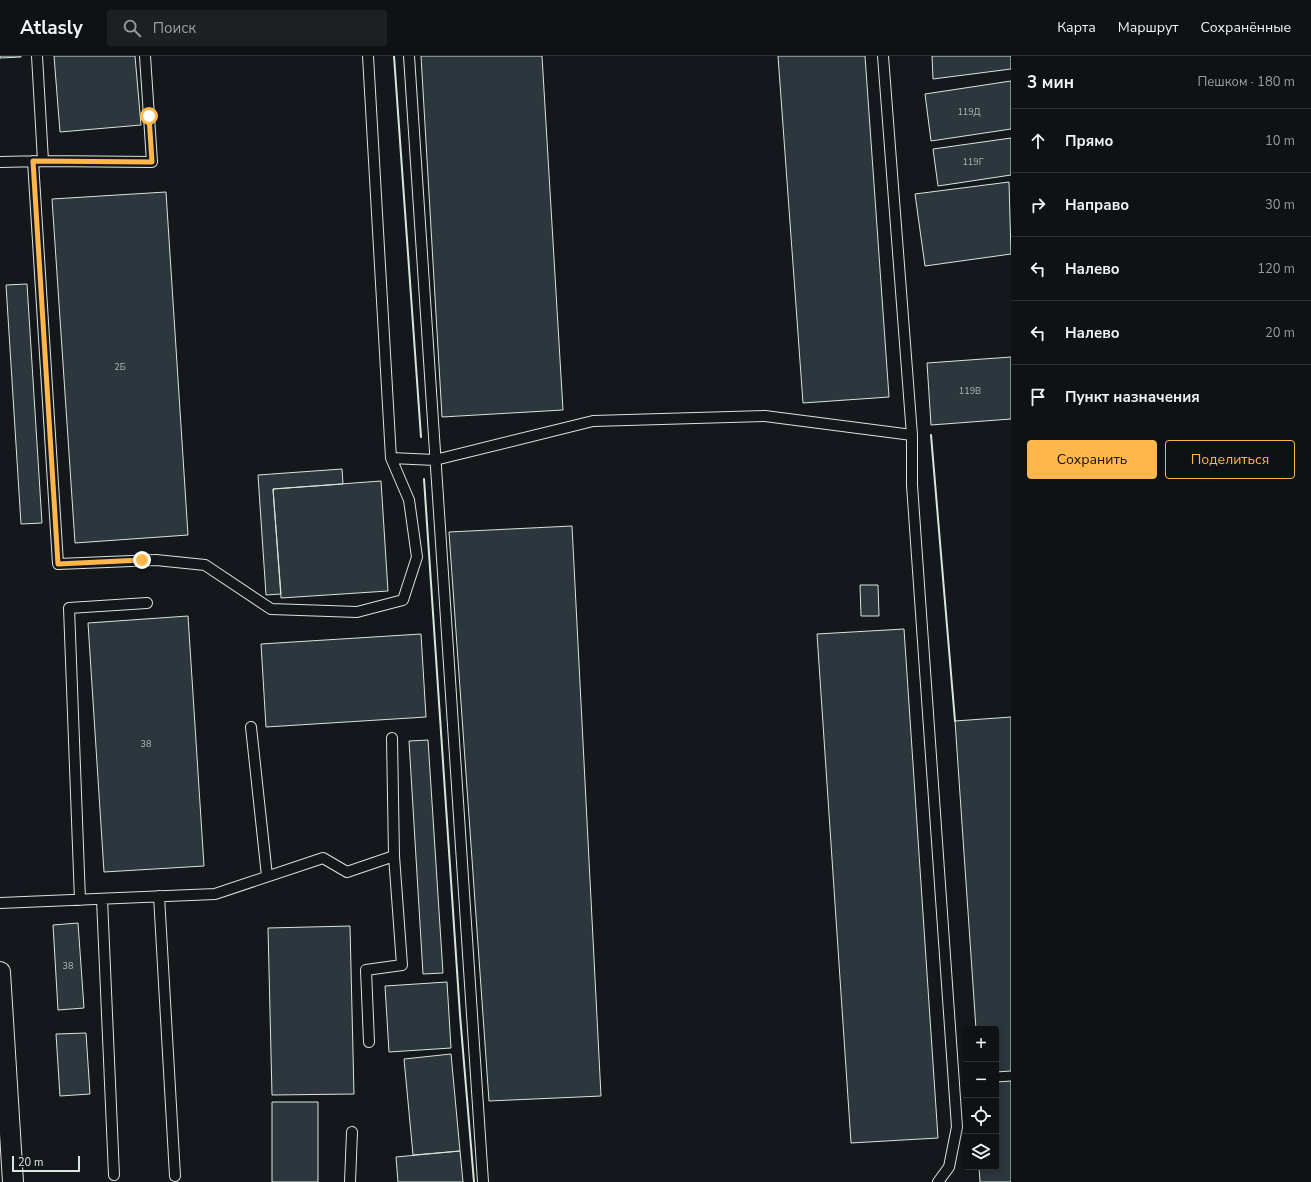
<!DOCTYPE html>
<html lang="ru">
<head>
<meta charset="utf-8">
<style>
	:root { --surface:#0f1215; --page:#1d2022; --text:#f1f3f6; --muted:#9b9ea0; --line:#2f3234; --accent:#ffb74d }
	body { margin:0; font-family:"Nunito Sans",sans-serif; background:var(--page); color:var(--text) }
	.controls { position:absolute; right:12px; bottom:12px; display:grid; overflow:hidden; border-radius:4px; box-shadow:0 2px 6px #0003 }
	.controls button { width:36px; height:36px; display:grid; place-items:center; padding:0; border:0; border-bottom:1px solid var(--line); background:var(--surface); color:var(--text); font:20px sans-serif }
	.scale { position:absolute; left:12px; bottom:10px; width:68px; box-sizing:border-box; padding-left:4px; border:2px solid #d8e6dc; border-top:0; font-size:11px; line-height:14px; white-space:nowrap; color:#d8e6dc; -webkit-text-stroke:3px #14181c; paint-order:stroke }
	.stop { position:absolute; width:12px; height:12px; margin:-9px; border:3px solid #ffb74d; border-radius:50%; background:#fff }
	.stop.end { background:#ffb74d; border-color:#fff; box-shadow:0 1px 4px #0008 }
	.list { margin:0; padding:0; list-style:none }
	h2 { display:flex; justify-content:space-between; align-items:center; height:52px; margin:0; padding:0 16px; font-size:17px }
	h2 small { font-size:13px; font-weight:400; color:var(--muted) }
	.list li { display:grid; grid-template-columns:26px 1fr auto; gap:12px; align-items:center; box-sizing:border-box; height:64px; padding:0 16px; border-top:1px solid var(--line) }
	.list b { display:block; font-size:15px; white-space:nowrap }
	.list em { font-size:13px; font-style:normal; color:var(--muted) }
	.actions { display:flex; gap:8px; padding:12px 16px }
	.actions a { flex:1; padding:9px 0; border:1px solid var(--accent); border-radius:4px; text-align:center; font-size:14px; color:var(--accent) }
	.actions .main { background:var(--accent); color:#111 }
	.icon { flex:none; width:22px; height:22px; fill:none; stroke:currentColor; stroke-width:2; stroke-linecap:round; stroke-linejoin:round }
	.map { position:relative; flex:none; width:1011px; height:1126px; overflow:hidden }
	header { display:flex; align-items:center; gap:24px; box-sizing:border-box; height:56px; padding:0 20px; background:var(--surface); border-bottom:1px solid var(--line) }
	header strong { font-size:19px }
	nav { display:flex; gap:22px; margin-inline-start:auto; font-size:14px }
	.search { width:280px; height:36px; background:var(--page); display:flex; align-items:center; gap:10px; box-sizing:border-box; padding:0 14px; border-radius:4px; color:var(--muted); font-size:15px }
	main { display:flex }
	aside { flex:1; background:var(--surface) }
	.map>svg:first-child { display:block }
	.building { fill:#2c363c; stroke:#d8e6dc }
	.lines { fill:none; stroke-linecap:round; stroke-linejoin:round }
	.lane-casing { stroke:#d8e6dc; stroke-width:12 }
	.street-casing { stroke:#d8e6dc; stroke-width:22 }
	.lane { stroke:#14181c; stroke-width:10 }
	.street { stroke:#14181c; stroke-width:20 }
	.wall { stroke:#d8e6dc; stroke-width:2 }
	.route { stroke:#ffb74d; stroke-width:5 }
	.labels { text-anchor:middle; dominant-baseline:central; stroke-width:3; stroke-linejoin:round; paint-order:stroke }
	.number-label { font-size:9px; fill:#adbab4 }
</style>
</head>
<body>
<header>
<strong>Atlasly</strong>
<div class="search"><svg class="icon" aria-label="search" viewBox="0 0 24 24"><circle cx="10" cy="10" r="6"/><path d="M15 15l6 6"/></svg>Поиск</div>
<nav><a>Карта</a><a>Маршрут</a><a>Сохранённые</a></nav>
</header>
<main>
<div class="map">
<svg width="1011" height="1126" viewBox="0 0 1011 1126">
	<rect width="100%" height="100%" fill="#14181c"/>
	<path class="building" d="M0 0H21V1L0 2Z
		M54 0H135L141 69 60 76Z
		M421 0H542L563 354 442 361Z
		M778 0H865L889 341 803 347Z
		M932 0H1011V13L933 23Z
		M1011 25V73L931 85 925 38Z
		M1011 82V119L938 130 933 93Z
		M1009 126 1011 198 925 210 915 138Z
		M166 136 188 479 75 487 52 143Z
		M27 228 42 467 21 468 6 229Z
		M1011 301V363L931 369 927 307Z
		M342 413 343 428 273 433 281 538 266 539 258 419Z
		M381 425 388 535 281 542 273 433Z
		M572 470 601 1040 489 1045 449 476Z
		M860 529H878L879 560H861Z
		M188 560 204 810 104 816 88 567Z
		M904 573 938 1082 851 1087 817 578Z
		M421 578 426 661 266 671 261 588Z
		M1011 661V1015L996 1016V973H976L955 665Z
		M428 684 443 917 423 918 409 685Z
		M78 867 84 952 58 954 53 869Z
		M350 870 354 1038 272 1039 268 872Z
		M447 926 451 992 389 996 385 930Z
		M86 977 90 1038 60 1040 56 978Z
		M451 998 460 1095 413 1099 404 1003Z
		M1011 1025V1126H980L979 1111H996V1026Z
		M272 1046H318V1126H272Z
		M460 1095 463 1126H398L396 1101Z"/>
	<g class="lines">
		<defs>
			<path id="lane" d="M409 0 483 1126
				M883 0 912 379
				M33 105 58 508 156 504 205 509 271 553 357 556 403 544 417 501 409 444 391 402 368 0
				M43 105 152 106 145 0
				M0 106 43 105 37 0
				M391 402 435 404 593 365 765 360 912 379V429L957 1071 949 1111 938 1126
				M251 671 267 820
				M159 840 175 1120
				M102 843 114 1119
				M80 844 69 552 147 547
				M0 847 215 838 323 802 347 816 394 800 392 682
				M369 986 366 914 402 909 394 800
				M350 1126 352 1076"/>
			<path id="street" d="M0 916 13 1126"/>
		</defs>
		<use href="#lane" class="lane-casing"/>
		<use href="#street" class="street-casing"/>
		<use href="#lane" class="lane"/>
		<use href="#street" class="street"/>
		<path class="wall" d="M394 0 421 381
			M931 379 955 665
			M424 423 460 959 474 1126"/>
	</g>
	<g class="lines">
		<path class="route" d="M142 504 58 508 33 105 152 106 149 60"/>
	</g>
	<g class="labels">
		<g class="number-label">
			<text x="969" y="56">119Д</text>
			<text x="973" y="106">119Г</text>
			<text x="120" y="311">2Б</text>
			<text x="970" y="335">119В</text>
			<text x="146" y="688">38</text>
			<text x="68" y="910">38</text>
		</g>
	</g>
</svg>
<div class="controls">
<button>+</button>
<button>−</button>
<button><svg class="icon" aria-label="locate" viewBox="0 0 24 24"><circle cx="12" cy="12" r="6"/><path d="M12 2v4M12 18v4M2 12h4M18 12h4"/></svg></button>
<button><svg class="icon" aria-label="layers" viewBox="0 0 24 24"><path d="M12 4l9 5-9 5-9-5zM3 14l9 5 9-5"/></svg></button>
</div>
<div class="scale">20 m</div>
<div class="stop" style="left:149px;top:60px"></div>
<div class="stop end" style="left:142px;top:504px"></div>
</div>
<aside>
<h2>3 мин<small>Пешком · 180 m</small></h2>
<ul class="list">
<li><svg class="icon" aria-label="ahead" viewBox="0 0 24 24"><path d="M12 20V5M6 11l6-6 6 6"/></svg><div><b>Прямо</b></div><em>10 m</em></li>
<li><svg class="icon" aria-label="right" viewBox="0 0 24 24"><path d="M7 20v-9h11M14 6l5 5-5 5"/></svg><div><b>Направо</b></div><em>30 m</em></li>
<li><svg class="icon" aria-label="left" viewBox="0 0 24 24"><path d="M17 20v-9H6M10 6l-5 5 5 5"/></svg><div><b>Налево</b></div><em>120 m</em></li>
<li><svg class="icon" aria-label="left" viewBox="0 0 24 24"><path d="M17 20v-9H6M10 6l-5 5 5 5"/></svg><div><b>Налево</b></div><em>20 m</em></li>
<li><svg class="icon" aria-label="arrive" viewBox="0 0 24 24"><path d="M6 21V4h12l-3 4 3 4H6"/></svg><div><b>Пункт назначения</b></div></li>
</ul>
<div class="actions"><a class="main">Сохранить</a><a>Поделиться</a></div>
</aside>
</main>
</body>
</html>
